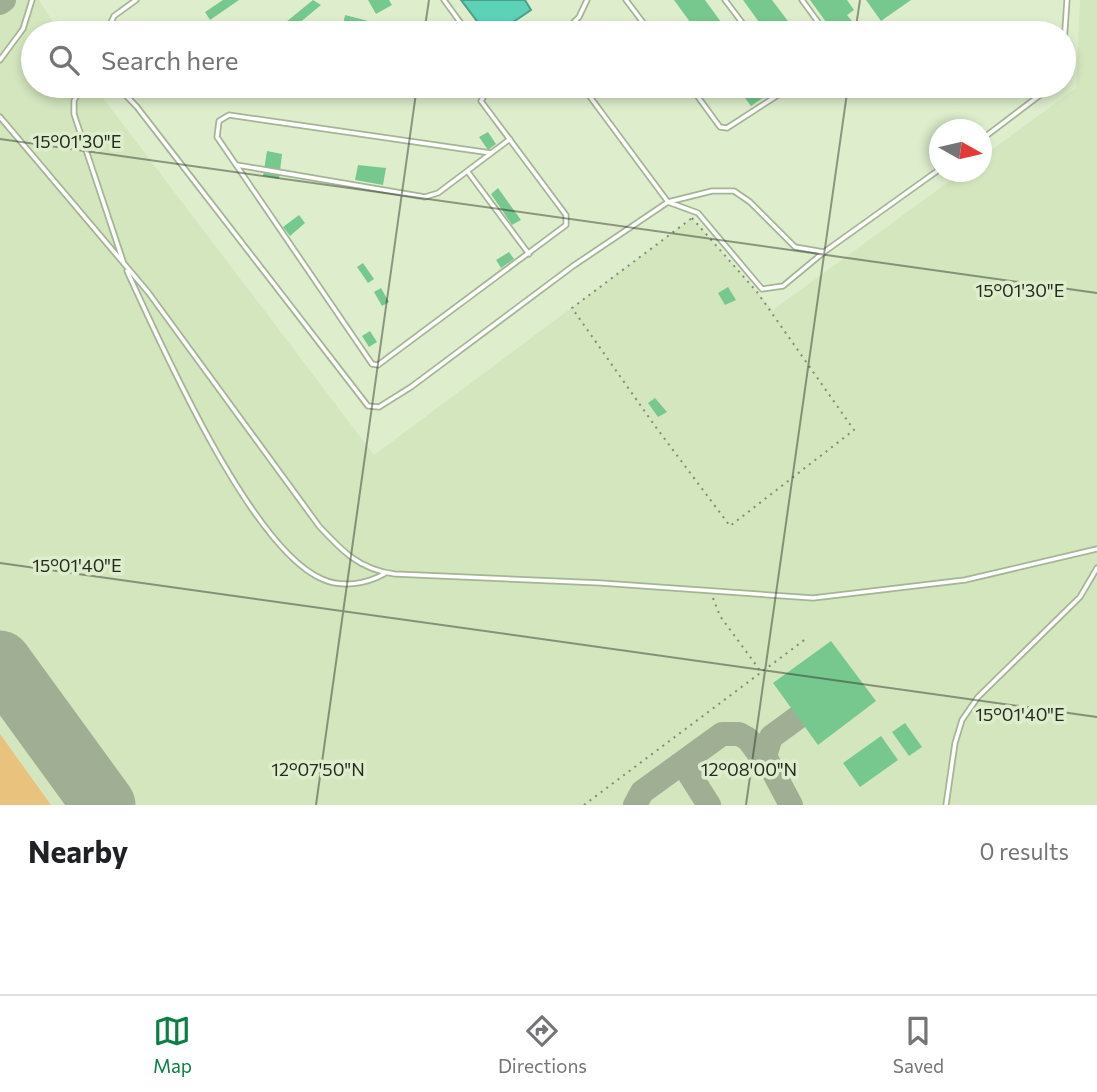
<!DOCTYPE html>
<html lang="en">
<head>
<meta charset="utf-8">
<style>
	:root { --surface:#fff; --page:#f6f6f6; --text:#202124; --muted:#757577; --line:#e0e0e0; --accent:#0b8043 }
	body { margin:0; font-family:Commissioner,sans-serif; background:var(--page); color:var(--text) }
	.compass { position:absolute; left:929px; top:119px; width:63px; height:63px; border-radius:50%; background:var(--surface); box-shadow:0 4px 10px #0003; rotate:98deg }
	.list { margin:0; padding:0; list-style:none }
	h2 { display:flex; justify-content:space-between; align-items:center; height:91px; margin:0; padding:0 28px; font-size:30px }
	h2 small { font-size:23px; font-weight:400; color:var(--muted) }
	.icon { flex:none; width:38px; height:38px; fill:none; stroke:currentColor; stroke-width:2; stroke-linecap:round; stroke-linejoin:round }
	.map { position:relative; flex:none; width:1097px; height:805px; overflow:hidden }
	.search { position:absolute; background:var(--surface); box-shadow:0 4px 10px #0003; left:21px; right:21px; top:21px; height:77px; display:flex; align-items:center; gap:18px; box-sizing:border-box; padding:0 24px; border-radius:38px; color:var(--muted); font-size:26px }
	.sheet { height:189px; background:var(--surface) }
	nav { display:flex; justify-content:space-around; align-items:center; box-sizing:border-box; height:98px; border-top:2px solid var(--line); background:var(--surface); font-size:19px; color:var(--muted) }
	nav a { display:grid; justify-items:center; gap:4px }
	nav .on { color:var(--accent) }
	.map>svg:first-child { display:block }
	.built { fill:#d3e6be }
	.green { fill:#e9c37e }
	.water { fill:#5cd2b7; stroke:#4ca089; stroke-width:2 }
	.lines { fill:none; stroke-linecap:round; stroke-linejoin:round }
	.taxiway { stroke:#a0ae93; stroke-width:24 }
	.runway { stroke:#a0ae93; stroke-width:63 }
	.building { fill:#77c88f }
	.lane-casing { stroke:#a5b495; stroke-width:7 }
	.path { stroke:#818b75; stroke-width:2; stroke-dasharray:2 5; stroke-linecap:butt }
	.lane { stroke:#fff; stroke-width:3.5 }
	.ticks { fill:none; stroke:#252b1f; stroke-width:2; stroke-opacity:0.45 }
	.ticks-label { font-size:18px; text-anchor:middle; fill:#252b1f; stroke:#deeecd; stroke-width:7; stroke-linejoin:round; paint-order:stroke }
</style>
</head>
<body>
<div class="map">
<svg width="1097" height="805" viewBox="0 0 1097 805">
	<rect width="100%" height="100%" fill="#deeecd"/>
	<path class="built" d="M0 0H39L60 33H33V86H94L374 455 692 218 773 310 962 172H982V157L1076 88 1080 0H1097V805H0Z"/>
	<path class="green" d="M0 734 51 805H0Z"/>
	<path class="water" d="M461 0H525L531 10 497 33H486Z"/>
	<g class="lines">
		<path class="taxiway" d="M0 3 4 0
			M695 754 690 775 709 805
			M635 805 642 792 722 734H739L748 739 768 766
			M791 805 765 756 771 737 797 718"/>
		<path class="runway" d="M0 662 104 805"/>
	</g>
	<path class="building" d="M223 0H239L210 20 205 12Z
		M313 0 321 5 292 29 286 22Z
		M368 0H389L392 5 376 14Z
		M674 0H705L729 33H698Z
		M743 0H772L797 33H767Z
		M810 0H847L854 10 847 15 856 26 845 33H834Z
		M866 0H911L881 21Z
		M345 15 384 25 382 33 343 25Z
		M736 86H767L771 92 751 106Z
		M488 132 496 144 488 150 479 137Z
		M267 151 282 154 279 179 263 176Z
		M358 165 386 168 383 185 355 180Z
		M498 188 521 220 512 225 491 194Z
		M299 215 305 223 290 236 283 227Z
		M509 252 514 259 501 268 496 260Z
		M363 263 374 279 368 283 357 267Z
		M728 287 736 300 725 305 718 293Z
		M381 288 389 302 382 306 374 292Z
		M370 331 377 342 369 347 362 336Z
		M655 398 667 412 658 417 648 403Z
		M831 641 876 701 818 745 773 683Z
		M905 723 922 747 909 756 892 732Z
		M881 736 898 760 860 787 843 763Z"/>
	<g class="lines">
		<defs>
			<path id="lane" d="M444 0 468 33
				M626 0 651 33
				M725 0 750 33
				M802 0 826 33
				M106 33 114 16 136 0
				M563 33 579 17 587 0
				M1064 44 1067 0
				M0 60 23 29 32 0
				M81 86 74 101V114L124 264
				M117 86 137 107 368 406 379 407 411 387 573 266 668 202 712 191H734L750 202 795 247 824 252
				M490 86 481 101 566 215V225L378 365 372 364 217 137 219 121 229 115 491 153
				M582 86 668 202 698 213 762 289 783 286 824 252 940 169
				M690 86 720 127 727 128 792 86
				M0 117 148 292 319 526C342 551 360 570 395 574L601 583 813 598 965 580 1097 549
				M982 139 1052 86
				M237 165 425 197 438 193 510 139
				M468 172 529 254
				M127 271C161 344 250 548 322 579 342 588 366 584 384 574
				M946 805 955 743 962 720 978 697 1080 597 1097 568"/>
		</defs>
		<use href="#lane" class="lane-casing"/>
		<path class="path" d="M692 218 757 292 854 430 730 526 655 426 572 308Z
			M713 598 720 616 759 669
			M584 805 807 638"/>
		<use href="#lane" class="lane"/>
	</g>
	<path class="ticks" d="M424 33 429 0M855 33 860 0M0 139 1097 293M0 563 1097 717M316 805 417 86M746 805 848 86"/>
	<g class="ticks-label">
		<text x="77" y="148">15°01'30"E</text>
		<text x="1020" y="297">15°01'30"E</text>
		<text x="77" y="572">15°01'40"E</text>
		<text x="1020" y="721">15°01'40"E</text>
		<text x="318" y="776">12°07'50"N</text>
		<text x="749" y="776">12°08'00"N</text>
	</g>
</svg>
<svg class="compass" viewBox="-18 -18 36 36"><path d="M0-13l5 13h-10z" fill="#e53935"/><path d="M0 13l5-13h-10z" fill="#757577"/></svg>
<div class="search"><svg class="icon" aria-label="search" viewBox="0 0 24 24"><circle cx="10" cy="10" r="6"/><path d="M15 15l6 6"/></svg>Search here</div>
</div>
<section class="sheet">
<h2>Nearby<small>0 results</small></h2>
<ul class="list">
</ul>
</section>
<nav>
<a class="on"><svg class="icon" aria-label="map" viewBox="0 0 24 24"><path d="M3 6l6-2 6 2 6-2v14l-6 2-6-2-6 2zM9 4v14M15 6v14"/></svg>Map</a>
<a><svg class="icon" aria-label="directions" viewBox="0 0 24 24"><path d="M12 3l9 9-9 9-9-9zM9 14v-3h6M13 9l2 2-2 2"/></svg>Directions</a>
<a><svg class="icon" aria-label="saved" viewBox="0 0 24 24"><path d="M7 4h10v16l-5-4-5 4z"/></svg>Saved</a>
</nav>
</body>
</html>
